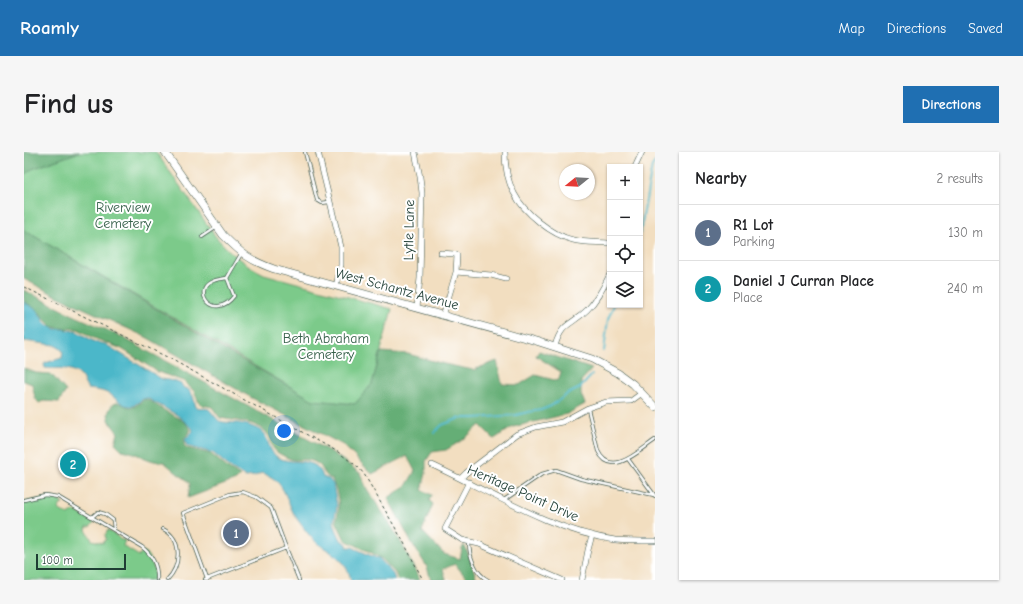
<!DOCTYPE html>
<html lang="en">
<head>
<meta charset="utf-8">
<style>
	:root { --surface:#fff; --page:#f6f6f6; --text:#202124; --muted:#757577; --line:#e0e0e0; --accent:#1f6fb2 }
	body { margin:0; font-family:"Comic Neue",sans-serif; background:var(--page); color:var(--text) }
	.controls { position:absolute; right:12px; top:12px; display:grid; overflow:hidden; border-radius:0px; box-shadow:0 1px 3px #0004 }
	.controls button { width:36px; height:36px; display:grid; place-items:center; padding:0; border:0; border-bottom:1px solid var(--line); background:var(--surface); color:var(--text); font:20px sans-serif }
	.compass { position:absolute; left:535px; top:12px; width:36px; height:36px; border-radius:50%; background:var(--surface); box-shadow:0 1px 3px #0004; rotate:252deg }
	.scale { position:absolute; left:12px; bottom:10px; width:90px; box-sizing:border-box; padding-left:4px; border:2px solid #1f3d34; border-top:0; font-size:11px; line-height:14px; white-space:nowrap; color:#1f3d34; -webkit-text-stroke:3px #fff; paint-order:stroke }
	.you { position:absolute; left:260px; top:279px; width:14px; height:14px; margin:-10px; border:3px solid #fff; border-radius:50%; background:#1a73e8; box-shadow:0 0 0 6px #1a73e833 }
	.badge { display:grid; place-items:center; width:26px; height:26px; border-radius:50%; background:var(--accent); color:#fff; font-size:13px; font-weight:700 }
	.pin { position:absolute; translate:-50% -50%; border:2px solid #fff; box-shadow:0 1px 4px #0006 }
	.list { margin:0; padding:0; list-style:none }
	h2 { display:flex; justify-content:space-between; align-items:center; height:52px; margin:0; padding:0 16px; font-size:17px }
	h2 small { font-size:13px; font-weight:400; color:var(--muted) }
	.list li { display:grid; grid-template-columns:26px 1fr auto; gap:12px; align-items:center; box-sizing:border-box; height:56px; padding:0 16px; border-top:1px solid var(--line) }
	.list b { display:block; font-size:15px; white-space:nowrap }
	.list p { margin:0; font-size:13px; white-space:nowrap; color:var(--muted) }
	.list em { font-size:13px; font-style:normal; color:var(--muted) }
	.icon { flex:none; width:22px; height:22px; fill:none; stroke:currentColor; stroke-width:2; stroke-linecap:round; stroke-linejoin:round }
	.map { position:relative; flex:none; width:631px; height:428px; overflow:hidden; border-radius:0px }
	header { display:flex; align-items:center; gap:24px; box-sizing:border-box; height:56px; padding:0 20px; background:var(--accent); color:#fff }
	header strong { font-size:19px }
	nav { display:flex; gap:22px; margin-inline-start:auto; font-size:14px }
	.intro { display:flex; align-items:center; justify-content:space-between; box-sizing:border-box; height:96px; padding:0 24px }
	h1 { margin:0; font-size:28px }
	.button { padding:10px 18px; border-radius:0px; background:var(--accent); color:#fff; font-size:14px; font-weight:700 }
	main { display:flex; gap:24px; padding:0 24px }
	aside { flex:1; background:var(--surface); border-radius:0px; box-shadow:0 1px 3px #0004 }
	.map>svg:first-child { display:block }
	.green { fill:#7cca8a; stroke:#4e845f }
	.forest { fill:#65ae76; stroke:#427655 }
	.water { fill:#4cb7c9; stroke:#367a7e }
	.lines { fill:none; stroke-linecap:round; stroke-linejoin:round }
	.stream { stroke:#4cb7c9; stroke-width:2 }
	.service-casing { stroke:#3f5549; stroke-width:4 }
	.minor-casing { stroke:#3f5549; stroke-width:6 }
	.secondary-casing { stroke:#3f5549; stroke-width:8 }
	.path { stroke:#3f5549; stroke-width:1; stroke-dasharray:3 3; stroke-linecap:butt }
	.service { stroke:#fff; stroke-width:2.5 }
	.minor { stroke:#fff; stroke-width:5 }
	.secondary { stroke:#fff; stroke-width:7 }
	.labels { text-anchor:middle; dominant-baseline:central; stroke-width:4; stroke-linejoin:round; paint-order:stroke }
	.park-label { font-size:14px; fill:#36604a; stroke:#fff }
	.street-label { font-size:14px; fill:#1f3d34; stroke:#fff }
</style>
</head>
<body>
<header>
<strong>Roamly</strong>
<nav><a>Map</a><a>Directions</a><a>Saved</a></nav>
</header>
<div class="intro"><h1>Find us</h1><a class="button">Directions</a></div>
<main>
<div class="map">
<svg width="631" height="428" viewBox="0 0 631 428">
	<rect width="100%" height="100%" fill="#fff"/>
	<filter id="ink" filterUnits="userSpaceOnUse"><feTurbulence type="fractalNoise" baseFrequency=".025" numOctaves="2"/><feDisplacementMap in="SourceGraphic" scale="8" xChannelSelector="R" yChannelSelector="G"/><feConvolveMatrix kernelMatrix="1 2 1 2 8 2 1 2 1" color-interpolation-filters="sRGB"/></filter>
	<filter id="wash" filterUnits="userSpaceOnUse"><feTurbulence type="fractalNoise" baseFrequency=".012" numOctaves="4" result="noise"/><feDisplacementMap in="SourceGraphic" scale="16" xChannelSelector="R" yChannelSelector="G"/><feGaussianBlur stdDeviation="0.9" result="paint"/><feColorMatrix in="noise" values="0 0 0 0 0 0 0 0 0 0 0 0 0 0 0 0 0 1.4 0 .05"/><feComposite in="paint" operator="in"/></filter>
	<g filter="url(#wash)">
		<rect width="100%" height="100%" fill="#f2dec0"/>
		<path class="green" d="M55 0H132L192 85C207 102 220 112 240 122L368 157 348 232 331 252 289 248 0 78V23L8 17Z
			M27 345 38 350 39 352 38 351 34 357 44 363 51 359 68 369 70 371 66 375H63L62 378 68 388 79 391 82 387 81 383 84 378 93 384 97 388H101L99 394 115 404 119 399 121 400C128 409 132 416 130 428H0V350Z"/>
		<path class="forest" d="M0 0H55L8 17 0 23Z
			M0 78 201 198 289 248 331 252 348 232 357 200 384 202 420 212 449 218 473 209 478 232 495 233 511 223 534 229 537 220 512 204 515 199 568 217 557 229V242L561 252 543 262 489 275 470 287 456 273 440 287 422 298 408 300 402 309V321L398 338 408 343 405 348 409 352 398 379 420 402 436 407 438 397 440 393C446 403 449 417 453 428H444L431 412 419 417 422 428H407L403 415 386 388 364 346 382 334 391 319 383 304 348 322 319 293 228 246 122 185 33 144 0 127Z
			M0 138 49 163 92 182 309 301 336 321 343 337 366 372 378 392 396 428H374L371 421 358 407 350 402 321 388 312 369C317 353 314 342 308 327 297 322 301 317 294 312 286 306 278 308 270 308 266 307 261 305 258 303 245 297 250 291 243 281 233 269 211 269 196 266L188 255 178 253 174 249 170 239 159 229 134 220 98 197 70 186 54 177 34 176 27 174 22 169 15 160 0 149Z
			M0 216 12 221 27 222 42 239 35 250 19 249 15 251 11 246 8 232 0 229Z
			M121 247C128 249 132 253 138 257 148 263 160 267 167 278L160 287V293L163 296 187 302 206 318 216 324 212 328 164 346 166 332 163 328 154 322 140 310C125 311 113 300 98 298L91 291 94 281C88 273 80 265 87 255 88 253 91 250 95 251 101 252 102 256 110 255Z"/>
		<path class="water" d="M0 150 13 158 21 171 25 174 32 177H39L54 180 71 190 81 192 138 227 150 229 157 232 160 236 164 237 169 244 172 255 185 257 195 269C201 271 207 270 213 271 220 271 230 275 236 278 244 283 244 296 250 302 264 317 292 300 299 325L305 327 309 332 313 354 310 370 312 377 317 388 323 392V395H328L350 405 355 406 369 422 371 428H327C322 407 310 403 293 391 286 385 279 375 273 367 261 349 262 327 237 321L231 324 222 325 209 318 189 301 163 294 161 289 162 286 169 279 168 276 153 263 123 246 119 247 109 254C98 255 93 246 83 241 77 238 71 238 64 237 60 233 60 227 56 223 47 214 31 217 21 216L20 213 21 211 38 206 39 199 34 195 30 193 0 189Z"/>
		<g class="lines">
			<path class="stream" d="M616 82 628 14 631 10
				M580 199 584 167 590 153
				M410 281 418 273 436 266H450L492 263 504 260 517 258 527 254 542 243 556 236 568 223"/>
		</g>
	</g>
	<g filter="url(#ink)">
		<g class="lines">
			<defs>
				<path id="service" d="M281 0 293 48 298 51 305 50
					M178 85 193 75
					M203 126 210 144C190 170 168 139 187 130 191 127 198 127 203 126L217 102
					M564 257 574 299C587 327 616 298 631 288
					M604 307 631 344
					M0 348 21 343 34 345 118 395C128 403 134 414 133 428
					M480 348 518 322 532 318 557 327 630 343
					M68 365 74 360 81 362 89 368 90 378
					M139 377C159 387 157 414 143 428
					M445 390C445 403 451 422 464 428
					M262 396 275 428
					M181 428 183 427 262 396 247 356 232 345 219 340 206 342 159 361 183 427V428"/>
				<path id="minor" d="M294 0 317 95V113L312 134
					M391 0 396 25 398 41 396 126 393 156
					M481 0C481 15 483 28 490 41 500 61 528 83 549 88 561 91 574 90 586 91
					M611 15 618 0
					M417 101 430 102 433 103 432 120
					M419 164 432 120 467 123 482 127
					M531 194C538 170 547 174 563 158 573 148 580 135 586 122
					M408 313C465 339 528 379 591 388 604 389 618 389 631 389
					M437 326 442 321 493 282 512 275 538 270 564 256 582 250 607 249 618 241
					M445 330 421 377 438 388 455 392 538 428
					M558 428 564 398 568 383"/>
				<path id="secondary" d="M141 0 199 83C218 102 225 108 250 117L512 189 568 207 594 221 609 232 631 255"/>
			</defs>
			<use href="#service" class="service-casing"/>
			<use href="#minor" class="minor-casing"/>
			<use href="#secondary" class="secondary-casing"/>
			<path class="path" d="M0 135 145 206 314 300 334 315 340 322 379 389 399 428"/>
			<use href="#service" class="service"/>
			<use href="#minor" class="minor"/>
			<use href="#secondary" class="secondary"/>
		</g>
	</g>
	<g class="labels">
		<g class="park-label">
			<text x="99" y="55">Riverview<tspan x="99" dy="16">Cemetery</tspan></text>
			<text x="302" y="186">Beth Abraham<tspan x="302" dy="16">Cemetery</tspan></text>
		</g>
		<g class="street-label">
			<text transform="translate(385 78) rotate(-89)">Lytle Lane</text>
			<text transform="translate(373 137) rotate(15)">West Schantz Avenue</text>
			<text transform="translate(499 341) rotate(24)">Heritage Point Drive</text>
		</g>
	</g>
</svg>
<div class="controls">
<button>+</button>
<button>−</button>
<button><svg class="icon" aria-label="locate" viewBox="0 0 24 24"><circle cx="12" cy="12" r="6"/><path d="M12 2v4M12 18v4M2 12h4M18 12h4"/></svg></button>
<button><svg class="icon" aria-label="layers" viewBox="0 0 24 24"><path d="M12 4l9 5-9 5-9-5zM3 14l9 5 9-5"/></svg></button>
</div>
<svg class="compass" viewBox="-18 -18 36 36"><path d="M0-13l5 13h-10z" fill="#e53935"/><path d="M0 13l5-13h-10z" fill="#757577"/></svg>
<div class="scale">100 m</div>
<div class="you"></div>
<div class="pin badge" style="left:212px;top:381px;background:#5c6f8a">1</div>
<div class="pin badge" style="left:49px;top:312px;background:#0f9aa8">2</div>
</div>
<aside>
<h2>Nearby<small>2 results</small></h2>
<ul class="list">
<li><span class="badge" style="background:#5c6f8a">1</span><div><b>R1 Lot</b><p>Parking</p></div><em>130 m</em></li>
<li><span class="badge" style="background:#0f9aa8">2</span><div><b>Daniel J Curran Place</b><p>Place</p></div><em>240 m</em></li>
</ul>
</aside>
</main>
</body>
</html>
